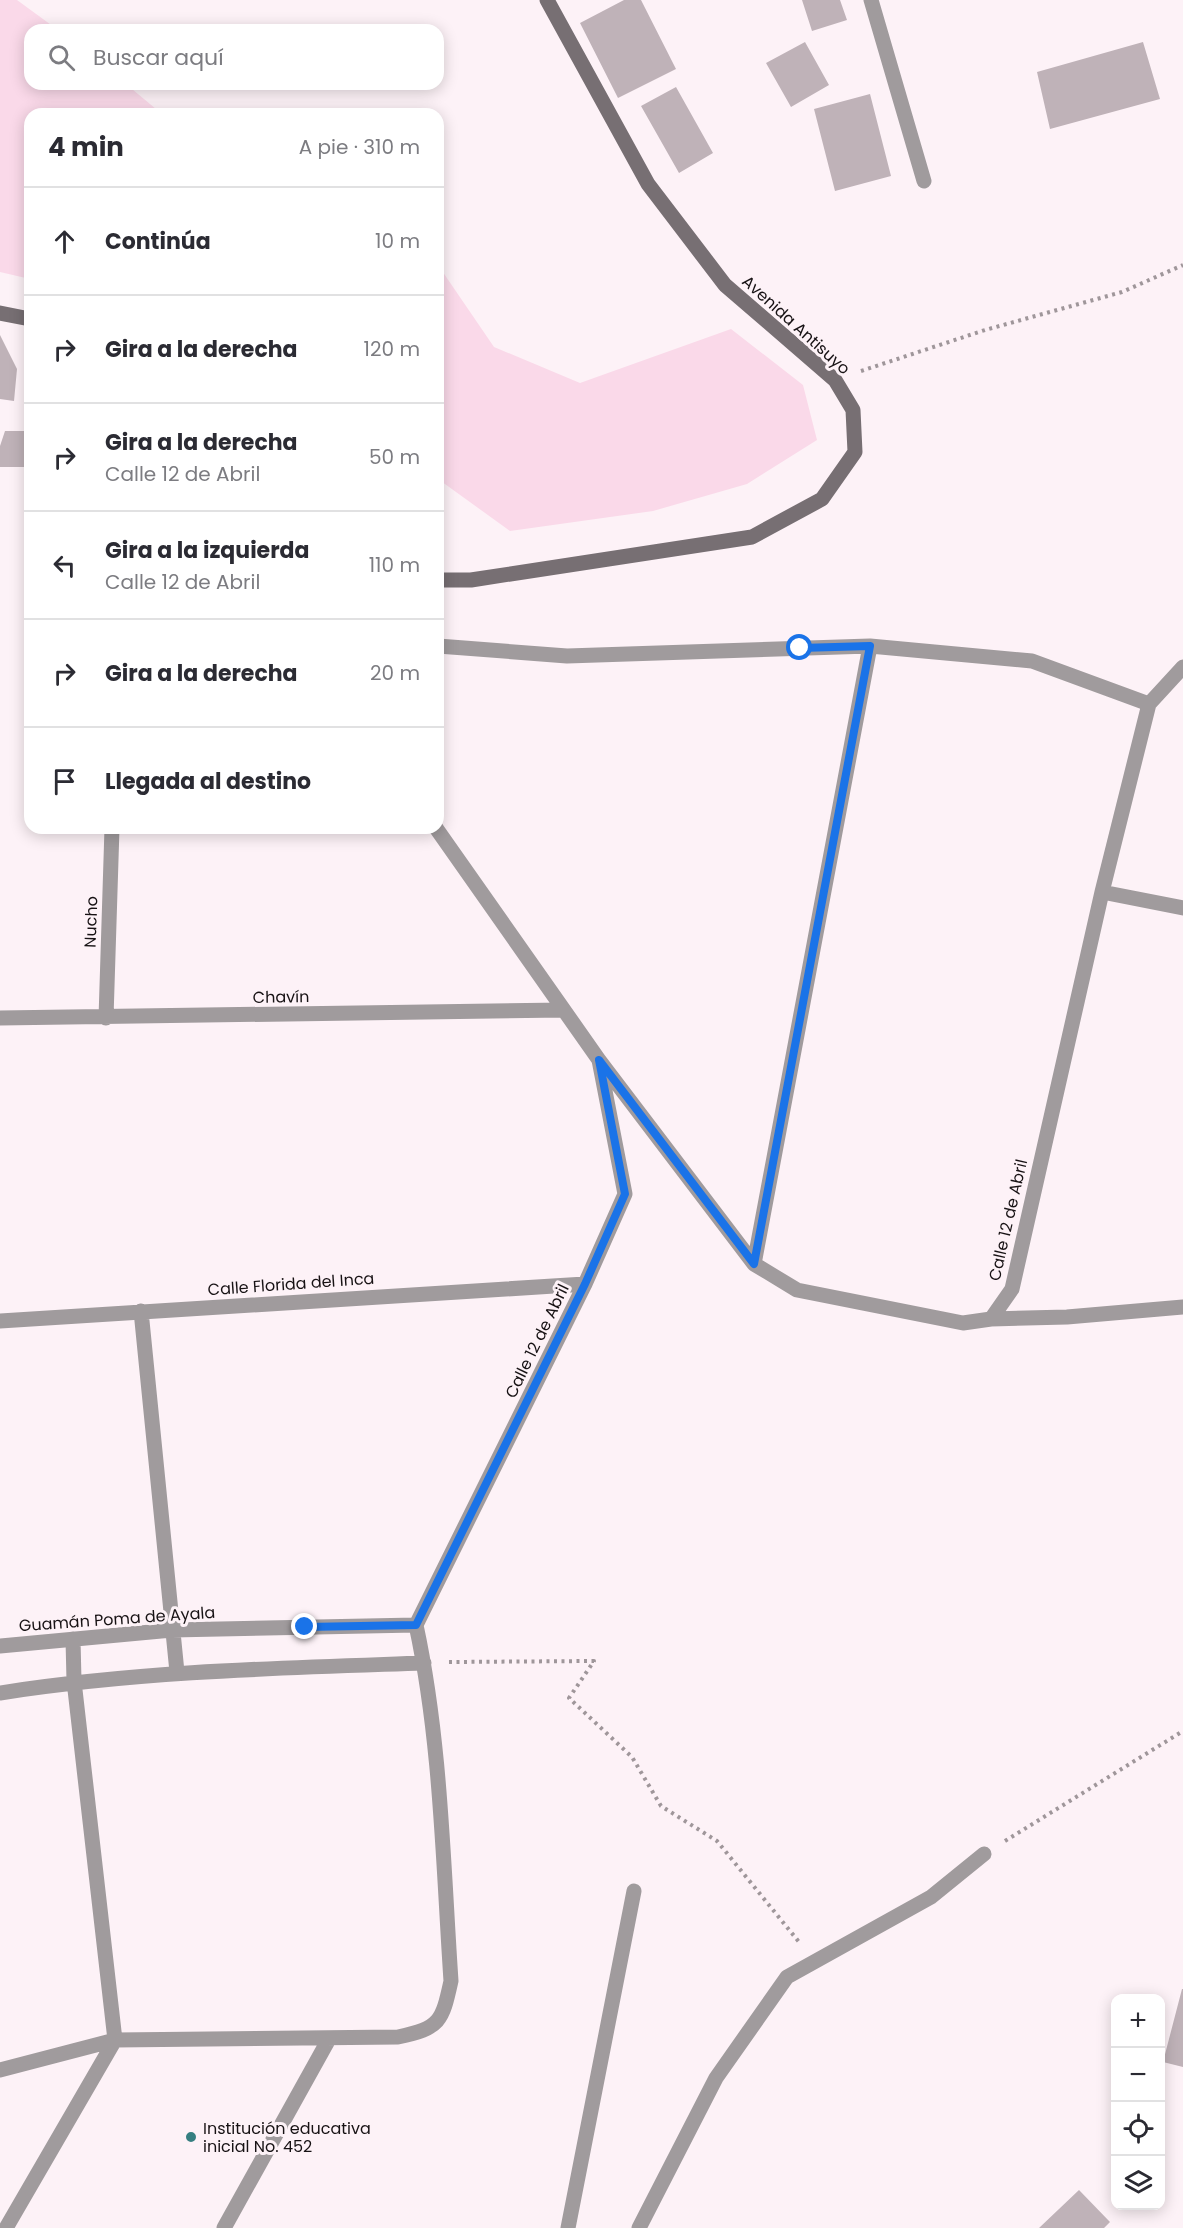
<!DOCTYPE html>
<html lang="es">
<head>
<meta charset="utf-8">
<style>
	:root { --surface:#fff; --page:#f2f2f3; --text:#2b2b33; --muted:#7c7c81; --line:#e1e1e2 }
	body { margin:0; font-family:Poppins,sans-serif; background:var(--page); color:var(--text) }
	.controls { position:absolute; right:18px; bottom:18px; display:grid; overflow:hidden; border-radius:12px; box-shadow:0 3px 15px #0003 }
	.controls button { width:54px; height:54px; display:grid; place-items:center; padding:0; border:0; border-bottom:2px solid var(--line); background:var(--surface); color:var(--text); font:30px sans-serif }
	.stop { position:absolute; width:18px; height:18px; margin:-14px; border:4px solid #1a73e8; border-radius:50%; background:#fff }
	.stop.end { background:#1a73e8; border-color:#fff; box-shadow:0 2px 6px #0008 }
	.list { margin:0; padding:0; list-style:none }
	h2 { display:flex; justify-content:space-between; align-items:center; height:78px; margin:0; padding:0 24px; font-size:26px }
	h2 small { font-size:20px; font-weight:400; color:var(--muted) }
	.list li { display:grid; grid-template-columns:39px 1fr auto; gap:18px; align-items:center; box-sizing:border-box; height:108px; padding:0 24px; border-top:2px solid var(--line) }
	.list b { display:block; font-size:22px; white-space:nowrap }
	.list p { margin:0; font-size:20px; white-space:nowrap; color:var(--muted) }
	.list em { font-size:20px; font-style:normal; color:var(--muted) }
	.icon { flex:none; width:33px; height:33px; fill:none; stroke:currentColor; stroke-width:2; stroke-linecap:round; stroke-linejoin:round }
	.map { position:relative; flex:none; width:1183px; height:2228px; overflow:hidden }
	.search { position:absolute; background:var(--surface); box-shadow:0 3px 15px #0003; left:24px; top:24px; width:420px; height:66px; display:flex; align-items:center; gap:15px; box-sizing:border-box; padding:0 21px; border-radius:18px; color:var(--muted); font-size:22px }
	.panel { position:absolute; background:var(--surface); box-shadow:0 3px 15px #0003; left:24px; top:108px; width:420px; height:726px; border-radius:18px }
	.map>svg:first-child { display:block }
	.green { fill:#fad9e9 }
	.building { fill:#bfb2b8 }
	.lines { fill:none; stroke-linecap:round; stroke-linejoin:round }
	.path { stroke:#9f969a; stroke-width:4; stroke-dasharray:3 4.5; stroke-linecap:butt }
	.street { stroke:#a09b9d; stroke-width:15 }
	.secondary { stroke:#776f73; stroke-width:15 }
	.route { stroke:#1a73e8; stroke-width:8 }
	.poi-dot { fill:#367f81; stroke:#fdf2f7; stroke-width:2 }
	.labels { text-anchor:middle; dominant-baseline:central; stroke-width:6; stroke-linejoin:round; paint-order:stroke }
	.street-label { font-size:16px; fill:#171214; stroke:#fdf2f7 }
	.poi-label { font-size:16px; fill:#171214; stroke:#fdf2f7; text-anchor:start }
</style>
</head>
<body>
<div class="map">
<svg width="1183" height="2228" viewBox="0 0 1183 2228">
	<rect width="100%" height="100%" fill="#fdf2f7"/>
	<path class="green" d="M0 0H17L58 30H30V84H126L162 114H30V279L0 272Z
		M438 265 494 347 580 383 731 329 803 385 817 440 747 484 653 511 510 531 438 479Z"/>
	<path class="building" d="M624 0H641L676 69 618 98 580 23Z
		M802 0H840L847 20 812 31Z
		M805 42 829 85 791 107 766 63Z
		M1143 42 1160 99 1050 129 1037 72Z
		M676 87 713 153 679 173 641 106Z
		M870 94 891 176 835 191 814 109Z
		M0 335 17 369 14 401 0 399Z
		M5 431H30V467H0V446Z
		M1182 1989H1183V2067L1163 2062Z
		M1079 2190 1110 2222 1104 2228H1039Z"/>
	<g class="lines">
		<path class="path" d="M861 371 985 330 1122 292 1183 265
			M449 1662 594 1661 569 1698 632 1757 661 1806 717 1841 799 1942
			M1005 1841 1183 1731"/>
		<path class="street" d="M871 0 924 181
			M438 646 567 656 870 646 1032 661 1149 704 1183 667
			M1102 892 1183 908
			M0 1018 563 1010
			M106 1018 112 828
			M599 1060 754 1264 797 1290 963 1323 991 1319 1012 1289 1102 892 1149 704
			M754 1264 870 646
			M141 1311 177 1672
			M991 1319 1067 1317 1183 1307
			M0 1321 585 1284
			M416 1625 585 1284 625 1194 599 1060 436 828
			M0 1646 172 1630 416 1625
			M0 1693C141 1671 282 1668 424 1663
			M0 2070 115 2040 398 2037C440 2028 442 2022 451 1981 443 1863 441 1741 416 1625
			M6 2228 115 2040 74 1681 73 1639
			M224 2228 329 2039
			M568 2228 634 1891
			M639 2228 716 2078 787 1977 931 1897 984 1854"/>
		<path class="secondary" d="M0 313 30 319
			M438 580H471L752 537 822 499 855 452 853 410 835 380 725 285 648 184 547 0"/>
	</g>
	<g class="lines">
		<path class="route" d="M305 1627 416 1625 585 1284 625 1194 599 1060 754 1264 870 646 800 648"/>
	</g>
	<circle class="poi-dot" cx="191" cy="2137" r="6"/>
	<g class="labels">
		<g class="street-label">
			<text transform="translate(796 325) rotate(42)">Avenida Antisuyo</text>
			<text transform="translate(91 922) rotate(-88)">Nucho</text>
			<text transform="translate(281 997) rotate(-1)">Chavín</text>
			<text transform="translate(1008 1220) rotate(-77)">Calle 12 de Abril</text>
			<text transform="translate(291 1284) rotate(-4)">Calle Florida del Inca</text>
			<text transform="translate(537 1341) rotate(-64)">Calle 12 de Abril</text>
			<text transform="translate(117 1619) rotate(-4)">Guamán Poma de Ayala</text>
		</g>
		<g class="poi-label">
			<text x="203" y="2128">Institución educativa<tspan x="203" dy="18">inicial No. 452</tspan></text>
		</g>
	</g>
</svg>
<div class="controls">
<button>+</button>
<button>−</button>
<button><svg class="icon" aria-label="locate" viewBox="0 0 24 24"><circle cx="12" cy="12" r="6"/><path d="M12 2v4M12 18v4M2 12h4M18 12h4"/></svg></button>
<button><svg class="icon" aria-label="layers" viewBox="0 0 24 24"><path d="M12 4l9 5-9 5-9-5zM3 14l9 5 9-5"/></svg></button>
</div>
<div class="stop" style="left:800px;top:648px"></div>
<div class="stop end" style="left:305px;top:1627px"></div>
<div class="search"><svg class="icon" aria-label="search" viewBox="0 0 24 24"><circle cx="10" cy="10" r="6"/><path d="M15 15l6 6"/></svg>Buscar aquí</div>
<section class="panel">
<h2>4 min<small>A pie · 310 m</small></h2>
<ul class="list">
<li><svg class="icon" aria-label="ahead" viewBox="0 0 24 24"><path d="M12 20V5M6 11l6-6 6 6"/></svg><div><b>Continúa</b></div><em>10 m</em></li>
<li><svg class="icon" aria-label="right" viewBox="0 0 24 24"><path d="M7 20v-9h11M14 6l5 5-5 5"/></svg><div><b>Gira a la derecha</b></div><em>120 m</em></li>
<li><svg class="icon" aria-label="right" viewBox="0 0 24 24"><path d="M7 20v-9h11M14 6l5 5-5 5"/></svg><div><b>Gira a la derecha</b><p>Calle 12 de Abril</p></div><em>50 m</em></li>
<li><svg class="icon" aria-label="left" viewBox="0 0 24 24"><path d="M17 20v-9H6M10 6l-5 5 5 5"/></svg><div><b>Gira a la izquierda</b><p>Calle 12 de Abril</p></div><em>110 m</em></li>
<li><svg class="icon" aria-label="right" viewBox="0 0 24 24"><path d="M7 20v-9h11M14 6l5 5-5 5"/></svg><div><b>Gira a la derecha</b></div><em>20 m</em></li>
<li><svg class="icon" aria-label="arrive" viewBox="0 0 24 24"><path d="M6 21V4h12l-3 4 3 4H6"/></svg><div><b>Llegada al destino</b></div></li>
</ul>
</section>
</div>
</body>
</html>
